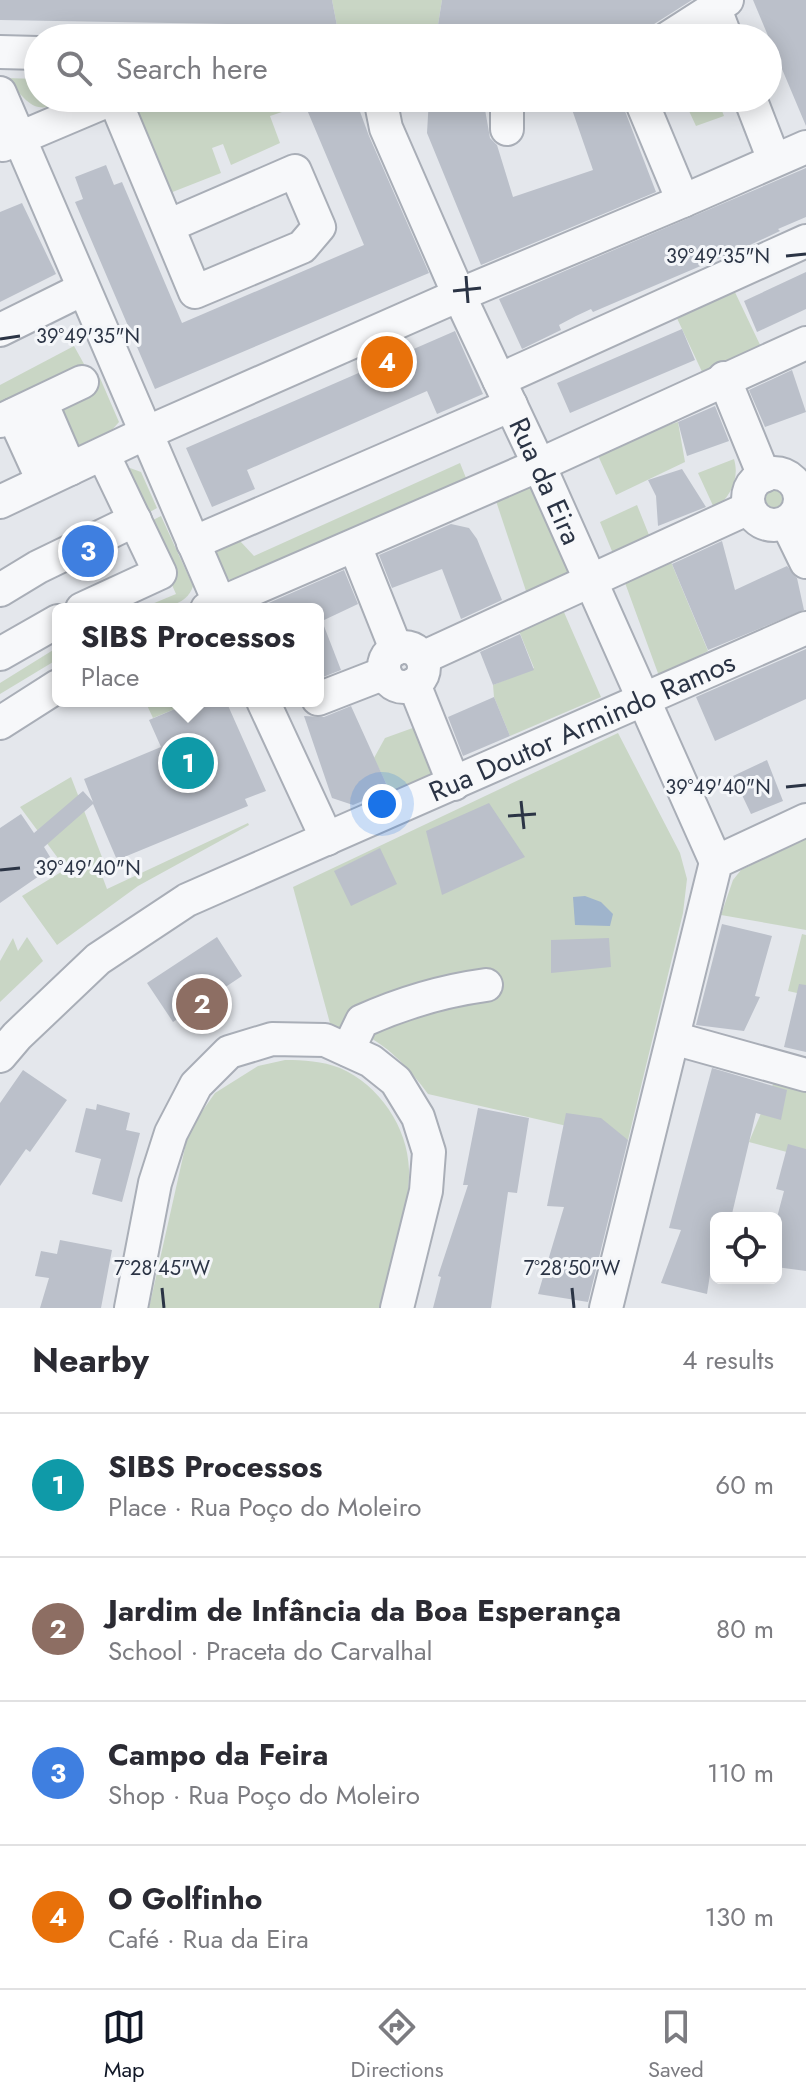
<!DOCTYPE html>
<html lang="en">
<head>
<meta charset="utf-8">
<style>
	:root { --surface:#fff; --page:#f2f2f3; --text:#2b2b33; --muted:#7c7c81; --line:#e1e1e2; --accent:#111827 }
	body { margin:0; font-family:Jost,sans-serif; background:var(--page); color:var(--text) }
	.controls { position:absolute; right:24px; bottom:24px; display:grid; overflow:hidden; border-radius:12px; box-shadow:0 4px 20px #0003 }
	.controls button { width:72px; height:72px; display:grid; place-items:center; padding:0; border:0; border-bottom:2px solid var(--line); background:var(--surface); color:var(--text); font:40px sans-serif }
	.you { position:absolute; left:382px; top:804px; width:28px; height:28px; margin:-20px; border:6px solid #fff; border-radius:50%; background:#1a73e8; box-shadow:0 0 0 12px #1a73e833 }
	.badge { display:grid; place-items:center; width:52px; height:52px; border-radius:50%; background:var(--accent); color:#fff; font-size:26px; font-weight:700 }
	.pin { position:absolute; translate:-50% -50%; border:4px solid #fff; box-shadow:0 2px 8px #0006 }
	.popup { position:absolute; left:52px; top:603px; width:272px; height:104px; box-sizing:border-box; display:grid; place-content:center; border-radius:12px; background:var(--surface); filter:drop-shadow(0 2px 6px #0005); font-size:26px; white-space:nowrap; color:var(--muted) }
	.popup b { font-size:30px; color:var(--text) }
	.popup::after { content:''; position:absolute; left:50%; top:100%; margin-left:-16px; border:16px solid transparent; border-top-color:var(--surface) }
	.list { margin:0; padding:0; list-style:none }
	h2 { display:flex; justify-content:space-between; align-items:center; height:104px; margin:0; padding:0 32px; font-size:34px }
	h2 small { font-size:26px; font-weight:400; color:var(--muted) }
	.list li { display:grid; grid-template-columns:52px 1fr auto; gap:24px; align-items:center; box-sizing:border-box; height:144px; padding:0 32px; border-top:2px solid var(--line) }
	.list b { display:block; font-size:30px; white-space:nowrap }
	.list p { margin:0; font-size:26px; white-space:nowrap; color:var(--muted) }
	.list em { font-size:26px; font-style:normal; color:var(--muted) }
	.icon { flex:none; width:44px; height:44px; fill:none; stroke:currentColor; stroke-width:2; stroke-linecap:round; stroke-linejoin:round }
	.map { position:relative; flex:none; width:806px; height:1308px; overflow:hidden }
	.search { position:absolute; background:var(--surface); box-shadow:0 4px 20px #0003; left:24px; right:24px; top:24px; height:88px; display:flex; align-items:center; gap:20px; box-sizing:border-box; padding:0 28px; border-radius:44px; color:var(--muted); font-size:30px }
	.sheet { height:680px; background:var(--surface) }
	nav { display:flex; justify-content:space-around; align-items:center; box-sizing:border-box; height:112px; border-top:2px solid var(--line); background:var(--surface); font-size:22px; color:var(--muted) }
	nav a { display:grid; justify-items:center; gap:4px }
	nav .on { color:var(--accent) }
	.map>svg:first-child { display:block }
	.green { fill:#c9d6c5 }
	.water { fill:#9fb4cc }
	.building { fill:#bbc0ca }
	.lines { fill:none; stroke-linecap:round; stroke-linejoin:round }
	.minor-casing { stroke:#a9aeb7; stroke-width:36 }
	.minor { stroke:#f7f8fa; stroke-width:32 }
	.ticks { fill:none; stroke:#2b3445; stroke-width:3 }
	.labels { text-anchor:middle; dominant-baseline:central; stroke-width:6; stroke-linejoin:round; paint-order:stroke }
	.street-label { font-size:28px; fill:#2b3445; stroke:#f4f6f9 }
	.ticks-label { font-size:20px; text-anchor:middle; fill:#2b3445; stroke:#f4f6f9; stroke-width:6; stroke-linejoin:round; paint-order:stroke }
</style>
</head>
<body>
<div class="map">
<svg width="806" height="1308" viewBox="0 0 806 1308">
	<rect width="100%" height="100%" fill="#e4e7ec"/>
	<path class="green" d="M332 0H442L437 31 337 26Z
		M6 78 38 79V98H76C34 114 35 111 6 78Z
		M184 98H298L300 106 270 116 280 143 231 165 223 144 212 148 221 173 170 193 138 110Z
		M683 98H717L724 116 696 126Z
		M733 288 762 349 704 376 675 314Z
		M74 346 84 364 82 372 0 413V385Z
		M100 378 119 422 112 430 66 451 45 403Z
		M678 422 685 462 616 495 595 449Z
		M734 459C740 480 730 496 715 510L698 473Z
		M460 463 466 478 231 581 221 572 213 551 230 537 240 541 254 556Z
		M130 468 141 472 157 508 141 517 121 471Z
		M537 482 575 574 528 597 496 501Z
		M759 499a15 15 0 1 1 30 0a15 15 0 1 1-30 0Z
		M637 505 651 540 614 556 600 522Z
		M161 516 193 586C187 607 159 609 140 609L176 594 145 524Z
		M671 562 708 651 659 676 624 580Z
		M560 603 601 697 510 736 494 697 493 685 534 668 515 621Z
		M58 647V659L0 694V683Z
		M145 701H194L153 718Z
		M421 725 438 776 393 798 374 758 385 738Z
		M618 733 680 853 687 879 683 913 628 1140 428 1094C410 1069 386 1043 357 1031 349 1028 339 1028 331 1027L293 887Z
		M71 777 107 870 101 873 107 889 248 823 249 825 138 886 57 945 22 896 66 869 20 807Z
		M806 839V930L721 915 733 880 741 870Z
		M802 934 806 935V995L788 991Z
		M27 937 43 961 0 1002V961L13 938 18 951Z
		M285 1060C304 1060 322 1061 340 1068 379 1085 408 1127 409 1170 410 1208 389 1269 379 1308H149L189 1130 215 1093 258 1066Z
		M776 1077 806 1087V1157L749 1142Z"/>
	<path class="water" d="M585 896 601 902 613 914 610 926 575 925 573 897Z"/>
	<path class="building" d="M0 0H332L337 26 0 20Z
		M442 0H692L640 33 437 31Z
		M753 0H806V126L782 69Z
		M321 98H355L369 136 429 273 155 389 75 202 83 199 75 177 106 165 114 185 122 182 182 323 364 245 305 105Z
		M429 98H483L490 138 497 145 513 197 593 170 568 98H620L656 192 481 265 427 133Z
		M806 168V217L778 229 780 231 750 245 649 288 593 312 591 309 576 316 559 325 561 330 522 349 499 299Z
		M22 203 56 274 0 302V212Z
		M806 272V309L757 332 744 301Z
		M682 329 695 360 570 413 557 383Z
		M455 331 483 394 437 414 427 391 247 470 255 489 212 507 186 448Z
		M792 370 806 412 765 427 749 390Z
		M715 406 729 441 687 456 678 422Z
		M682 469 706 507 658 526 656 496 648 480Z
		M451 524 469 528 477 539 502 600 461 619 442 569 392 588 379 555Z
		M722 541 735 590 787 566 797 578 804 610 708 650 672 564Z
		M344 570 358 604 322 621 341 670 318 679V609H255Z
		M520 634 534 670 493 685 480 652Z
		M806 649V699L715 741 696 697Z
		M494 697 510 736 463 756 448 717Z
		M194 701H226L266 791 245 799 248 806 117 860 93 804 44 847 55 865 0 903V828L21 814 34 833 83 791 93 802 84 779 161 747 149 720Z
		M351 706 389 790 353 805 332 798 304 716 324 717Z
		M767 760 783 801 751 814 733 776Z
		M489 803 525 857 442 895 426 831Z
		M380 848 397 884 351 906 334 871Z
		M722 924 772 936 755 996 760 997 744 1031 696 1025Z
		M217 937 242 976 173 1022 147 983Z
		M609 938 611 967 551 973V940Z
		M799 984 806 985V1052L784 1047Z
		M712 1068 787 1090 781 1120 756 1113 731 1218H716V1236L707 1294 661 1283 681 1230 669 1228Z
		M23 1070 67 1100 30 1152 26 1149 0 1186V1103Z
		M97 1104 130 1113 126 1130 140 1133 122 1202 92 1194 101 1159 75 1152 86 1108 96 1110Z
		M478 1108 529 1118 517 1193 508 1192 491 1308H433L441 1277 438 1276 468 1185H463Z
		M566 1113 601 1118 628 1140 588 1302 538 1294 564 1207 547 1206Z
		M788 1144 806 1149V1271L776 1267V1221L784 1191 776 1189Z
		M60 1240 112 1250 101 1308H40L49 1278 35 1276 41 1251 57 1254Z"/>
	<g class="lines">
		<defs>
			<g id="minor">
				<path d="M715 9 726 38"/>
				<path d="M668 38 727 0"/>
				<path d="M0 52 38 53"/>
				<path d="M0 93 222 609"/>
				<path d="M114 98 195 292 302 247 319 227 295 171 168 226"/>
				<path id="s1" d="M380 98 386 128 459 295 539 465 716 862"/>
				<path d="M640 98 683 201"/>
				<path d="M750 98 774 160"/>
				<path d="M507 129V98"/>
				<path d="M3 145 114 98"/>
				<path d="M0 330 83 289"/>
				<path d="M724 378 764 476"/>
				<path d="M499 380 806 241"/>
				<path d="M41 402 70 469"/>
				<path d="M13 415 43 481"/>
				<path d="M0 421 82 382"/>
				<circle cx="774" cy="499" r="26"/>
				<path d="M0 502 146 433 459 295 683 201 806 147"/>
				<path d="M787 523 806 562"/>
				<path d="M193 543 511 405"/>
				<path d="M355 546 396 649"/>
				<path d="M0 590 38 567 135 520"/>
				<path d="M82 609 160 573 103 454"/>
				<path d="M207 609 539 465 806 343"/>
				<circle cx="404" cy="667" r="20"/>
				<path d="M0 654 58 621"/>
				<path d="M422 658 749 508"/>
				<path d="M414 684 454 784"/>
				<path d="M318 699 385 673"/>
				<path d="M263 701 327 839"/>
				<path d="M0 723 58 686"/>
				<path d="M673 1038 806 1075"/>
				<path d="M348 1050 362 1021C402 1003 442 991 486 985"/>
				<path id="s2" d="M0 1056 17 1036 98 959 187 900 806 628"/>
				<path d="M131 1308 155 1183 171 1133 196 1085 229 1052 272 1039 325 1040 371 1061 396 1081 418 1117 429 1152 426 1191 397 1308"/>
				<path d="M606 1308 716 862 806 820"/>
			</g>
		</defs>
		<use href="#minor" class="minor-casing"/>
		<use href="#minor" class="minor"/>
	</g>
	<path class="ticks" d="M786 256 806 254M466 276 468 303M453 291 481 288M0 339 20 336M786 787 806 785M521 801 524 829M508 816 536 814M0 870 20 868M162 1288 164 1308M572 1288 574 1308"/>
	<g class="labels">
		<g class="street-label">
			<text stroke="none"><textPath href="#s1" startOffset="418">Rua da Eira</textPath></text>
			<text stroke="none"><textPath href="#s2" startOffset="676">Rua Doutor Armindo Ramos</textPath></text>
		</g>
	</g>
	<g class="ticks-label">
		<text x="718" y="263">39°49'35"N</text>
		<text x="88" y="343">39°49'35"N</text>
		<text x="718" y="794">39°49'40"N</text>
		<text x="88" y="875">39°49'40"N</text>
		<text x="162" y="1275">7°28'45"W</text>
		<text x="572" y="1275">7°28'50"W</text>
	</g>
</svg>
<div class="controls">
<button><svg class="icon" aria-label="locate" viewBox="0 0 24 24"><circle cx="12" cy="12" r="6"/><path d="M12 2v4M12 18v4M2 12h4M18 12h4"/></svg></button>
</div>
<div class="you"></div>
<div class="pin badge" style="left:188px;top:763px;background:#0f9aa8">1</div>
<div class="popup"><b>SIBS Processos</b>Place</div>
<div class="pin badge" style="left:202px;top:1004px;background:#8d6e63">2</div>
<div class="pin badge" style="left:88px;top:551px;background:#3f7fe0">3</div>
<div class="pin badge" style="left:387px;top:362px;background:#e8710a">4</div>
<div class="search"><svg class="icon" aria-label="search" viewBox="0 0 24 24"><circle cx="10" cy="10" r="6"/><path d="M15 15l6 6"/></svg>Search here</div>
</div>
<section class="sheet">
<h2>Nearby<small>4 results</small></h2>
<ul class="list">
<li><span class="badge" style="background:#0f9aa8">1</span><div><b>SIBS Processos</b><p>Place · Rua Poço do Moleiro</p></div><em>60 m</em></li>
<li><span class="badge" style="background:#8d6e63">2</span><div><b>Jardim de Infância da Boa Esperança</b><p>School · Praceta do Carvalhal</p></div><em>80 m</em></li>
<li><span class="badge" style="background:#3f7fe0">3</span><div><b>Campo da Feira</b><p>Shop · Rua Poço do Moleiro</p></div><em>110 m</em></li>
<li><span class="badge" style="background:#e8710a">4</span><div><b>O Golfinho</b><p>Café · Rua da Eira</p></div><em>130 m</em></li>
</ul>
</section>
<nav>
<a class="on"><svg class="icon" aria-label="map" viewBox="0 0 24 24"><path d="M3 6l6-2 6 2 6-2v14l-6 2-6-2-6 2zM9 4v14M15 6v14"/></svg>Map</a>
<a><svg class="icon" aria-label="directions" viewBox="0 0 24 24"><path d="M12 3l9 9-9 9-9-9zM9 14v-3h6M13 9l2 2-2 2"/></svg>Directions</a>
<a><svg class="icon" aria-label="saved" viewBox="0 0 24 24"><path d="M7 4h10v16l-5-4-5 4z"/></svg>Saved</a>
</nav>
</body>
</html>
